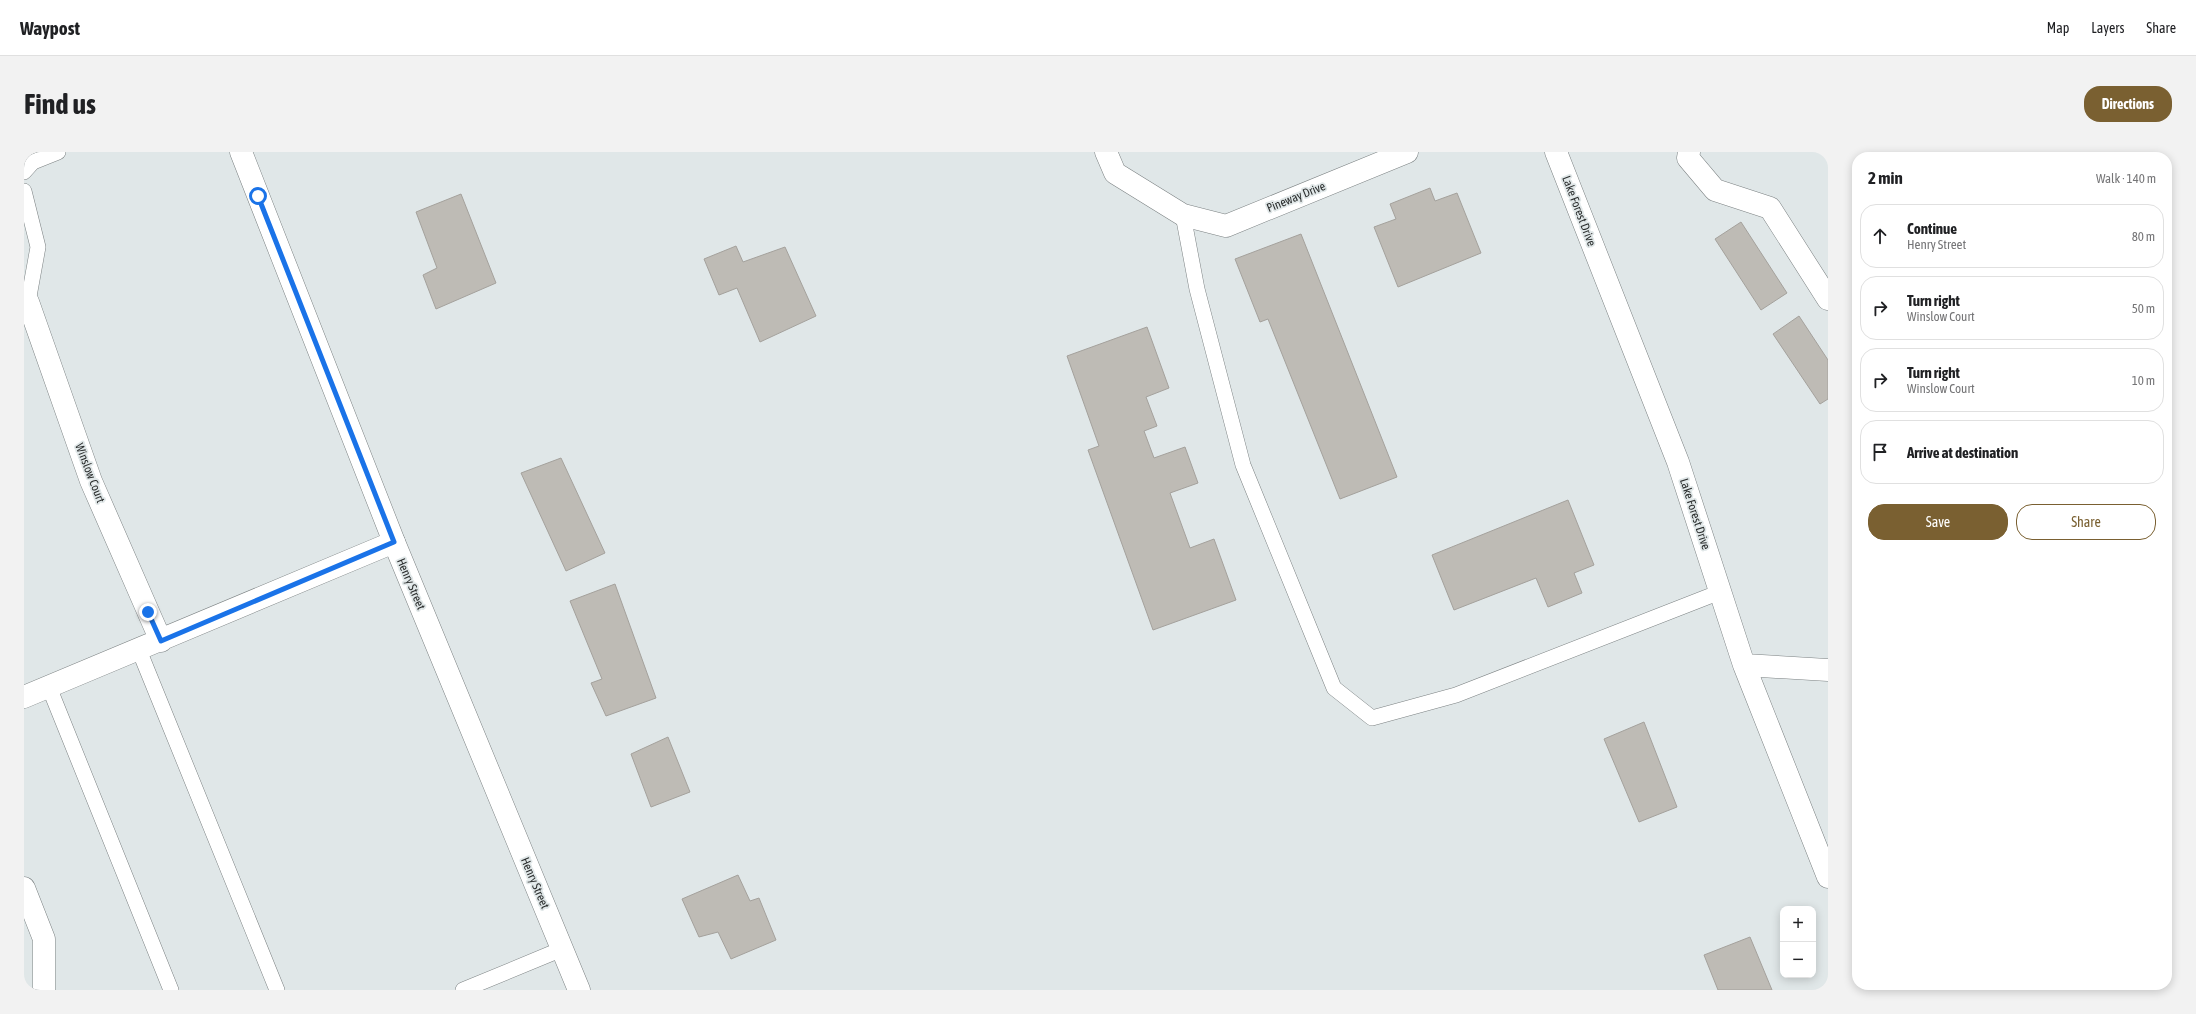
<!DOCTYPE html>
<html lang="en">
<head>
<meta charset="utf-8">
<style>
	:root { --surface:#fff; --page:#f2f2f2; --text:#202124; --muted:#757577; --line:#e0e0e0; --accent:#7a6031 }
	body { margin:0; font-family:"Asap Condensed",sans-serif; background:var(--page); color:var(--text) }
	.controls { position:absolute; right:12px; bottom:12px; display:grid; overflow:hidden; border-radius:8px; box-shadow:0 2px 10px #0003 }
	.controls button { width:36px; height:36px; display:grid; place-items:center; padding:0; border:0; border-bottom:1px solid var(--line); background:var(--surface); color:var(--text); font:20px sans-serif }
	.stop { position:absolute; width:12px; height:12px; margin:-9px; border:3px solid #1a73e8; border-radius:50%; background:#fff }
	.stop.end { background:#1a73e8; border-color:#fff; box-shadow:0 1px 4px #0008 }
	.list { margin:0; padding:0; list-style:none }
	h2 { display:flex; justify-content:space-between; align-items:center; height:52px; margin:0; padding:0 16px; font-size:17px }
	h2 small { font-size:13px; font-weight:400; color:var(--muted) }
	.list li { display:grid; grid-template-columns:26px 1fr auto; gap:12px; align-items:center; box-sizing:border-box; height:64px; margin:0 8px 8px; padding:0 8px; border:1px solid var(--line); border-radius:16px }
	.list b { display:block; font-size:15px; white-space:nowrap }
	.list p { margin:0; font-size:13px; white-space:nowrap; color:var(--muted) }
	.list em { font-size:13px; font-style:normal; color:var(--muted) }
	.actions { display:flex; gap:8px; padding:12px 16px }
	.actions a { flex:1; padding:9px 0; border:1px solid var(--accent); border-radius:16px; text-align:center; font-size:14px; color:var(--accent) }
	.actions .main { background:var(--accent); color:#fff }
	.icon { flex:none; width:22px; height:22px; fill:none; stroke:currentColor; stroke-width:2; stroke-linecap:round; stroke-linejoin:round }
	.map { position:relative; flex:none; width:1804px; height:838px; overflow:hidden; border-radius:16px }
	header { display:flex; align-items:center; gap:24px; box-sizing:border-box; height:56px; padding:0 20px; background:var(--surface); border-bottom:1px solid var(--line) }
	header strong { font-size:19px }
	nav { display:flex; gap:22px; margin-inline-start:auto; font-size:14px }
	.intro { display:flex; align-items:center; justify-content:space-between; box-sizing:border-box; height:96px; padding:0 24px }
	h1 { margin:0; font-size:28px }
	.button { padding:10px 18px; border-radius:16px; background:var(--accent); color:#fff; font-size:14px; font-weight:700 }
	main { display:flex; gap:24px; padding:0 24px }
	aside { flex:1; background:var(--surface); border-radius:16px; box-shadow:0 2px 10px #0003 }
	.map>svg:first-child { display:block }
	.building { fill:#bebbb5; stroke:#a4a19c }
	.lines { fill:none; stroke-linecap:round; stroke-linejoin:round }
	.service-casing { stroke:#7c8283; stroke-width:16 }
	.minor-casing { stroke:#7c8283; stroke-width:23 }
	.tertiary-casing { stroke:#7c8283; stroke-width:23 }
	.service { stroke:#fff; stroke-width:15 }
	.minor { stroke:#fff; stroke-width:22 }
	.tertiary { stroke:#fff; stroke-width:22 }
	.route { stroke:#1a73e8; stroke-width:5 }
	.labels { text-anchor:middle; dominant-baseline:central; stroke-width:3.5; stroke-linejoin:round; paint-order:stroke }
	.street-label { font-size:12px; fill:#2a2d2d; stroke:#e0e7e8 }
</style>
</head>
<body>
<header>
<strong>Waypost</strong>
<nav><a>Map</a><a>Layers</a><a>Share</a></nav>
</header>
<div class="intro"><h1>Find us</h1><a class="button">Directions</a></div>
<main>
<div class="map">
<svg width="1804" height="838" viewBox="0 0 1804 838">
	<rect width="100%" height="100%" fill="#e0e7e8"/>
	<path class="building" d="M1406 36 1411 49 1433 41 1457 101 1374 135 1350 75 1372 67 1366 52Z
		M437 42 472 131 412 157 399 123 413 116 392 60Z
		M1717 70 1763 141 1737 158 1691 87Z
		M1277 82 1373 325 1316 347 1244 167 1236 170 1211 107Z
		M712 94 719 110 761 95 792 164 736 190 713 136 695 143 680 107Z
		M1775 164 1804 208V247L1796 252 1749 182Z
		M1123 175 1145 236 1122 245 1133 274 1120 279 1130 306 1161 295 1174 331 1146 341 1166 396 1190 387 1212 448 1129 478 1064 298 1075 294 1043 204Z
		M537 306 581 401 542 419 497 321Z
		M1544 348 1570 413 1550 421 1558 441 1524 455 1512 426 1430 458 1408 403Z
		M591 432 632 546 582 564 567 531 578 527 546 449Z
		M1620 570 1653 655 1615 670 1580 587Z
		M644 585 666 640 627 655 607 602Z
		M714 723 726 749 735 746 752 788 707 807 694 780 675 785 658 747Z
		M1726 785 1748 838H1694L1680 803Z"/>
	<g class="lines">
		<defs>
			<path id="service" d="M0 20 9 10 34 0
				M0 39 14 95 4 150
				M1159 63 1173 137 1219 313 1310 536 1348 566 1432 543 1696 440
				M115 498 253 838
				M25 535 147 838
				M439 838 538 797"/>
			<path id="minor" d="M1082 0 1091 21 1159 63 1202 74 1383 0
				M1532 0 1654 310 1720 513 1804 725
				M1665 0 1664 6 1691 38 1746 56 1804 147
				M4 150 67 329 137 489
				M1720 513 1804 518
				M0 545 370 390
				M0 736 20 787V838"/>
			<path id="tertiary" d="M217 0 370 390 555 838"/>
		</defs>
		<use href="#service" class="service-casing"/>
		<use href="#minor" class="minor-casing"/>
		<use href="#tertiary" class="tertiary-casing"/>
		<use href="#service" class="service"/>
		<use href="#minor" class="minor"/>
		<use href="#tertiary" class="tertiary"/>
	</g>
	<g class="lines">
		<path class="route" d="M124 460 137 489 370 390 234 44"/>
	</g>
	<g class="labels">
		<g class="street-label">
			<text transform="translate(1272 45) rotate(-22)">Pineway Drive</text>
			<text transform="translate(1555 59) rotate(69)">Lake Forest Drive</text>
			<text transform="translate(66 321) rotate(69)">Winslow Court</text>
			<text transform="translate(1671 362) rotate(72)">Lake Forest Drive</text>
			<text transform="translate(387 432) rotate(67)">Henry Street</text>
			<text transform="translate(511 731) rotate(67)">Henry Street</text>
		</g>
	</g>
</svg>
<div class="controls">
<button>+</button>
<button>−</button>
</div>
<div class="stop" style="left:234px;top:44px"></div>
<div class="stop end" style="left:124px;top:460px"></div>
</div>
<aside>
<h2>2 min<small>Walk · 140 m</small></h2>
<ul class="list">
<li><svg class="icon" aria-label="ahead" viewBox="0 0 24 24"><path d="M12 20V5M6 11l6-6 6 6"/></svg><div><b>Continue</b><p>Henry Street</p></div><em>80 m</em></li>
<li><svg class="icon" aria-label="right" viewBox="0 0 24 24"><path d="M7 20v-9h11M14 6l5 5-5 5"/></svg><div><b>Turn right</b><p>Winslow Court</p></div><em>50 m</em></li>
<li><svg class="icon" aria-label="right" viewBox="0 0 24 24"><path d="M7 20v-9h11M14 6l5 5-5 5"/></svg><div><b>Turn right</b><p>Winslow Court</p></div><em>10 m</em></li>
<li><svg class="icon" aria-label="arrive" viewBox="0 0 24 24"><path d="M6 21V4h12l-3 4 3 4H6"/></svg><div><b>Arrive at destination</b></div></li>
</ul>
<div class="actions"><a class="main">Save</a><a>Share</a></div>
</aside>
</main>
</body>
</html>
